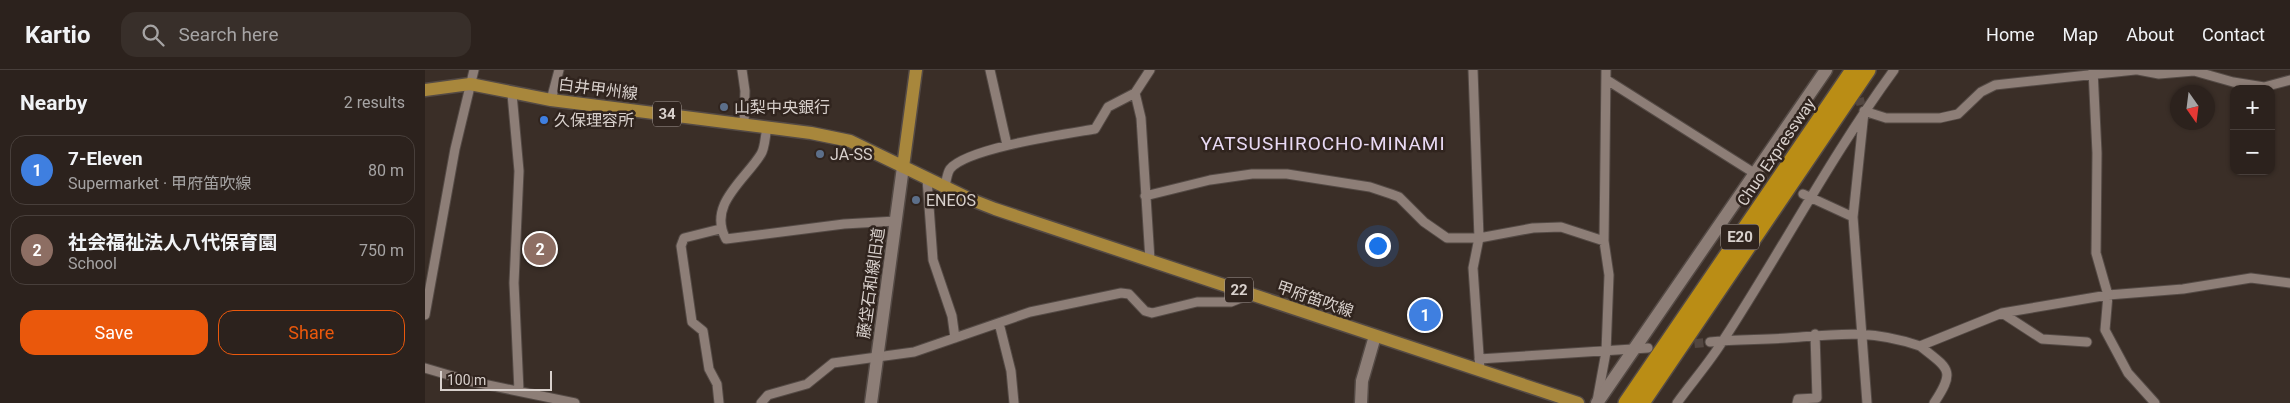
<!DOCTYPE html>
<html lang="en">
<head>
<meta charset="utf-8">
<style>
	:root { --surface:#2c221d; --page:#382f2a; --text:#f1f3f6; --muted:#a6a4a4; --line:#483f3b; --accent:#ea580c }
	body { margin:0; font-family:Roboto,"Noto Sans JP",sans-serif; background:var(--page); color:var(--text) }
	.controls { position:absolute; right:15px; top:15px; display:grid; overflow:hidden; border-radius:10px; box-shadow:0 1px 4px #0004 }
	.controls button { width:45px; height:45px; display:grid; place-items:center; padding:0; border:0; border-bottom:1px solid var(--line); background:var(--surface); color:var(--text); font:25px sans-serif }
	.compass { position:absolute; left:1745px; top:15px; width:45px; height:45px; border-radius:50%; background:var(--surface); box-shadow:0 1px 4px #0004; rotate:166deg }
	.scale { position:absolute; left:15px; bottom:12px; width:112px; box-sizing:border-box; padding-left:5px; border:2px solid #d8d0cc; border-top:0; font-size:14px; line-height:18px; white-space:nowrap; color:#d8d0cc; -webkit-text-stroke:4px #30241e; paint-order:stroke }
	.you { position:absolute; left:952px; top:175px; width:18px; height:18px; margin:-12px; border:4px solid #fff; border-radius:50%; background:#1a73e8; box-shadow:0 0 0 8px #1a73e833 }
	.badge { display:grid; place-items:center; width:32px; height:32px; border-radius:50%; background:var(--accent); color:#fff; font-size:16px; font-weight:700 }
	.pin { position:absolute; translate:-50% -50%; border:2px solid #fff; box-shadow:0 1px 5px #0006 }
	.list { margin:0; padding:0; list-style:none }
	h2 { display:flex; justify-content:space-between; align-items:center; height:65px; margin:0; padding:0 20px; font-size:21px }
	h2 small { font-size:16px; font-weight:400; color:var(--muted) }
	.list li { display:grid; grid-template-columns:32px 1fr auto; gap:15px; align-items:center; box-sizing:border-box; height:70px; margin:0 10px 10px; padding:0 10px; border:1px solid var(--line); border-radius:15px }
	.list b { display:block; font-size:19px; white-space:nowrap }
	.list p { margin:0; font-size:16px; white-space:nowrap; color:var(--muted) }
	.list em { font-size:16px; font-style:normal; color:var(--muted) }
	.actions { display:flex; gap:10px; padding:15px 20px }
	.actions a { flex:1; padding:11px 0; border:1px solid var(--accent); border-radius:15px; text-align:center; font-size:18px; color:var(--accent) }
	.actions .main { background:var(--accent); color:#fff }
	.icon { flex:none; width:28px; height:28px; fill:none; stroke:currentColor; stroke-width:2; stroke-linecap:round; stroke-linejoin:round }
	.map { position:relative; flex:none; width:1865px; height:333px; overflow:hidden }
	header { display:flex; align-items:center; gap:30px; box-sizing:border-box; height:70px; padding:0 25px; background:var(--surface); border-bottom:1px solid var(--line) }
	header strong { font-size:24px }
	nav { display:flex; gap:28px; margin-inline-start:auto; font-size:18px }
	.search { width:350px; height:45px; background:var(--page); display:flex; align-items:center; gap:12px; box-sizing:border-box; padding:0 18px; border-radius:15px; color:var(--muted); font-size:19px }
	main { display:flex }
	aside { flex:1; background:var(--surface) }
	.map>svg:first-child { display:block }
	.lines { fill:none; stroke-linecap:round; stroke-linejoin:round }
	.street-tunnel { stroke:#524640; stroke-width:9; stroke-dasharray:9 4.5; stroke-linecap:butt }
	.street-casing { stroke:#544a45; stroke-width:11 }
	.secondary-casing { stroke:#544a45; stroke-width:15 }
	.primary-casing { stroke:#544a45; stroke-width:15 }
	.highway-casing { stroke:#544a45; stroke-width:18 }
	.street { stroke:#8d7e77; stroke-width:9 }
	.secondary { stroke:#8d7e77; stroke-width:12 }
	.primary { stroke:#a8873c; stroke-width:12 }
	.highway { stroke:#ba8d15; stroke-width:15 }
	.service-dot { fill:#5c6f8a; stroke:#30241e; stroke-width:2 }
	.shop-dot { fill:#3f7fe0; stroke:#30241e; stroke-width:2 }
	.labels { text-anchor:middle; dominant-baseline:central; stroke-width:5; stroke-linejoin:round; paint-order:stroke }
	.shield { fill:#30241e; stroke:#a69c98; stroke-width:1 }
	.shield-label { font-size:15px; font-weight:bold; fill:#d8d0cc }
	.street-label { font-size:16px; fill:#d8d0cc; stroke:#30241e }
	.poi-label { font-size:16px; fill:#d8d0cc; stroke:#30241e; text-anchor:start }
	.quarter-label { font-size:19px; letter-spacing:1px; fill:#e9daf5; stroke:#30241e }
</style>
</head>
<body>
<header>
<strong>Kartio</strong>
<div class="search"><svg class="icon" aria-label="search" viewBox="0 0 24 24"><circle cx="10" cy="10" r="6"/><path d="M15 15l6 6"/></svg>Search here</div>
<nav><a>Home</a><a>Map</a><a>About</a><a>Contact</a></nav>
</header>
<main>
<aside>
<h2>Nearby<small>2 results</small></h2>
<ul class="list">
<li><span class="badge" style="background:#3f7fe0">1</span><div><b>7-Eleven</b><p>Supermarket · 甲府笛吹線</p></div><em>80 m</em></li>
<li><span class="badge" style="background:#8d6e63">2</span><div><b>社会福祉法人八代保育園</b><p>School</p></div><em>750 m</em></li>
</ul>
<div class="actions"><a class="main">Save</a><a>Share</a></div>
</aside>
<div class="map">
<svg width="1865" height="333" viewBox="0 0 1865 333">
	<rect width="100%" height="100%" fill="#3a2e27"/>
	<g class="lines">
		<path class="street-tunnel" d="M1431 15 1436 35
			M1256 275 1285 272"/>
		<defs>
			<path id="street" d="M317 0 320 21 319 55
				M565 0 582 75
				M1048 0 1054 168 1048 198 1055 300
				M1668 0 1672 83 1671 183 1683 225 1680 260 1703 303 1730 333
				M1713 0 1734 4 1769 1 1808 12 1839 17 1865 10
				M1182 10 1337 108
				M710 23 716 48 725 190
				M87 24 94 101 89 213 94 321
				M126 30 134 0
				M1439 41 1461 48H1515L1533 44 1556 22 1570 15 1710 0
				M1439 42 1428 147 1442 333
				M342 58C340 66 340 78 336 84 320 110 282 135 301 169L419 154 471 151
				M502 109 508 190 527 246 530 268
				M520 117C521 112 522 103 525 99 542 78 641 64 670 59L683 37 710 23 725 0
				M1378 124 1428 147
				M720 126 785 110 827 104H862L945 117 966 124 974 127 999 152 1022 168H1054L1108 158 1136 157 1179 171
				M1577 243 1617 269 1662 272
				M0 245 30 79 49 0
				M574 253 586 301 589 333
				M1285 272C1311 269 1337 270 1362 268 1414 264 1444 259 1495 276L1577 243 1683 225 1758 219 1826 208 1865 213
				M1495 276C1524 299 1531 300 1509 333
				M1054 289 1223 278
				M0 298 44 311 150 333
				M1172 331 1181 282 1184 205 1179 171 1181 0
				M294 333 292 314 284 299 278 261 267 252 256 176 259 168 295 159
				M336 333 343 325 382 314 408 293 489 282 605 242 696 223 704 224 720 241 727 243 772 232H806L826 224
				M1252 333C1267 312 1285 292 1299 269 1357 180 1406 86 1469 0
				M1372 333 1373 329 1392 328 1390 264"/>
			<path id="secondary" d="M446 333 478 97
				M936 333 937 311 950 266
				M1172 333 1401 0"/>
			<path id="primary" d="M0 20 45 14 126 30 386 63 425 71 547 130 570 139 1153 333
				M478 97 491 0"/>
			<path id="highway" d="M1201 333 1428 0
				M1217 333 1443 0"/>
		</defs>
		<use href="#street" class="street-casing"/>
		<use href="#secondary" class="secondary-casing"/>
		<use href="#primary" class="primary-casing"/>
		<use href="#highway" class="highway-casing"/>
		<use href="#street" class="street"/>
		<use href="#secondary" class="secondary"/>
		<use href="#primary" class="primary"/>
		<use href="#highway" class="highway"/>
	</g>
	<g class="service-dot">
		<circle cx="299" cy="37" r="5"/>
		<circle cx="395" cy="84" r="5"/>
		<circle cx="491" cy="130" r="5"/>
	</g>
	<circle class="shop-dot" cx="119" cy="50" r="5"/>
	<g class="labels">
		<g class="shield">
			<rect x="228" y="31.5" width="28" height="25" rx="4"/>
			<rect x="1296" y="154.5" width="38" height="25" rx="4"/>
			<rect x="800" y="207.5" width="28" height="25" rx="4"/>
		</g>
		<g class="shield-label">
			<text x="242" y="44">34</text>
			<text x="1315" y="167">E20</text>
			<text x="814" y="220">22</text>
		</g>
		<g class="street-label">
			<text transform="translate(173 19) rotate(7)">白井甲州線</text>
			<text transform="translate(1351 82) rotate(-56)">Chuo Expressway</text>
			<text transform="translate(446 213) rotate(-82)">藤垈石和線旧道</text>
			<text transform="translate(890 229) rotate(19)">甲府笛吹線</text>
		</g>
		<g class="poi-label">
			<text x="309" y="37">山梨中央銀行</text>
			<text x="129" y="50">久保理容所</text>
			<text x="405" y="84">JA-SS</text>
			<text x="501" y="130">ENEOS</text>
		</g>
		<g class="quarter-label">
			<text x="898" y="73">YATSUSHIROCHO-MINAMI</text>
		</g>
	</g>
</svg>
<div class="controls">
<button>+</button>
<button>−</button>
</div>
<svg class="compass" viewBox="-18 -18 36 36"><path d="M0-13l5 13h-10z" fill="#e53935"/><path d="M0 13l5-13h-10z" fill="#a6a4a4"/></svg>
<div class="scale">100 m</div>
<div class="you"></div>
<div class="pin badge" style="left:1000px;top:245px;background:#3f7fe0">1</div>
<div class="pin badge" style="left:115px;top:179px;background:#8d6e63">2</div>
</div>
</main>
</body>
</html>
